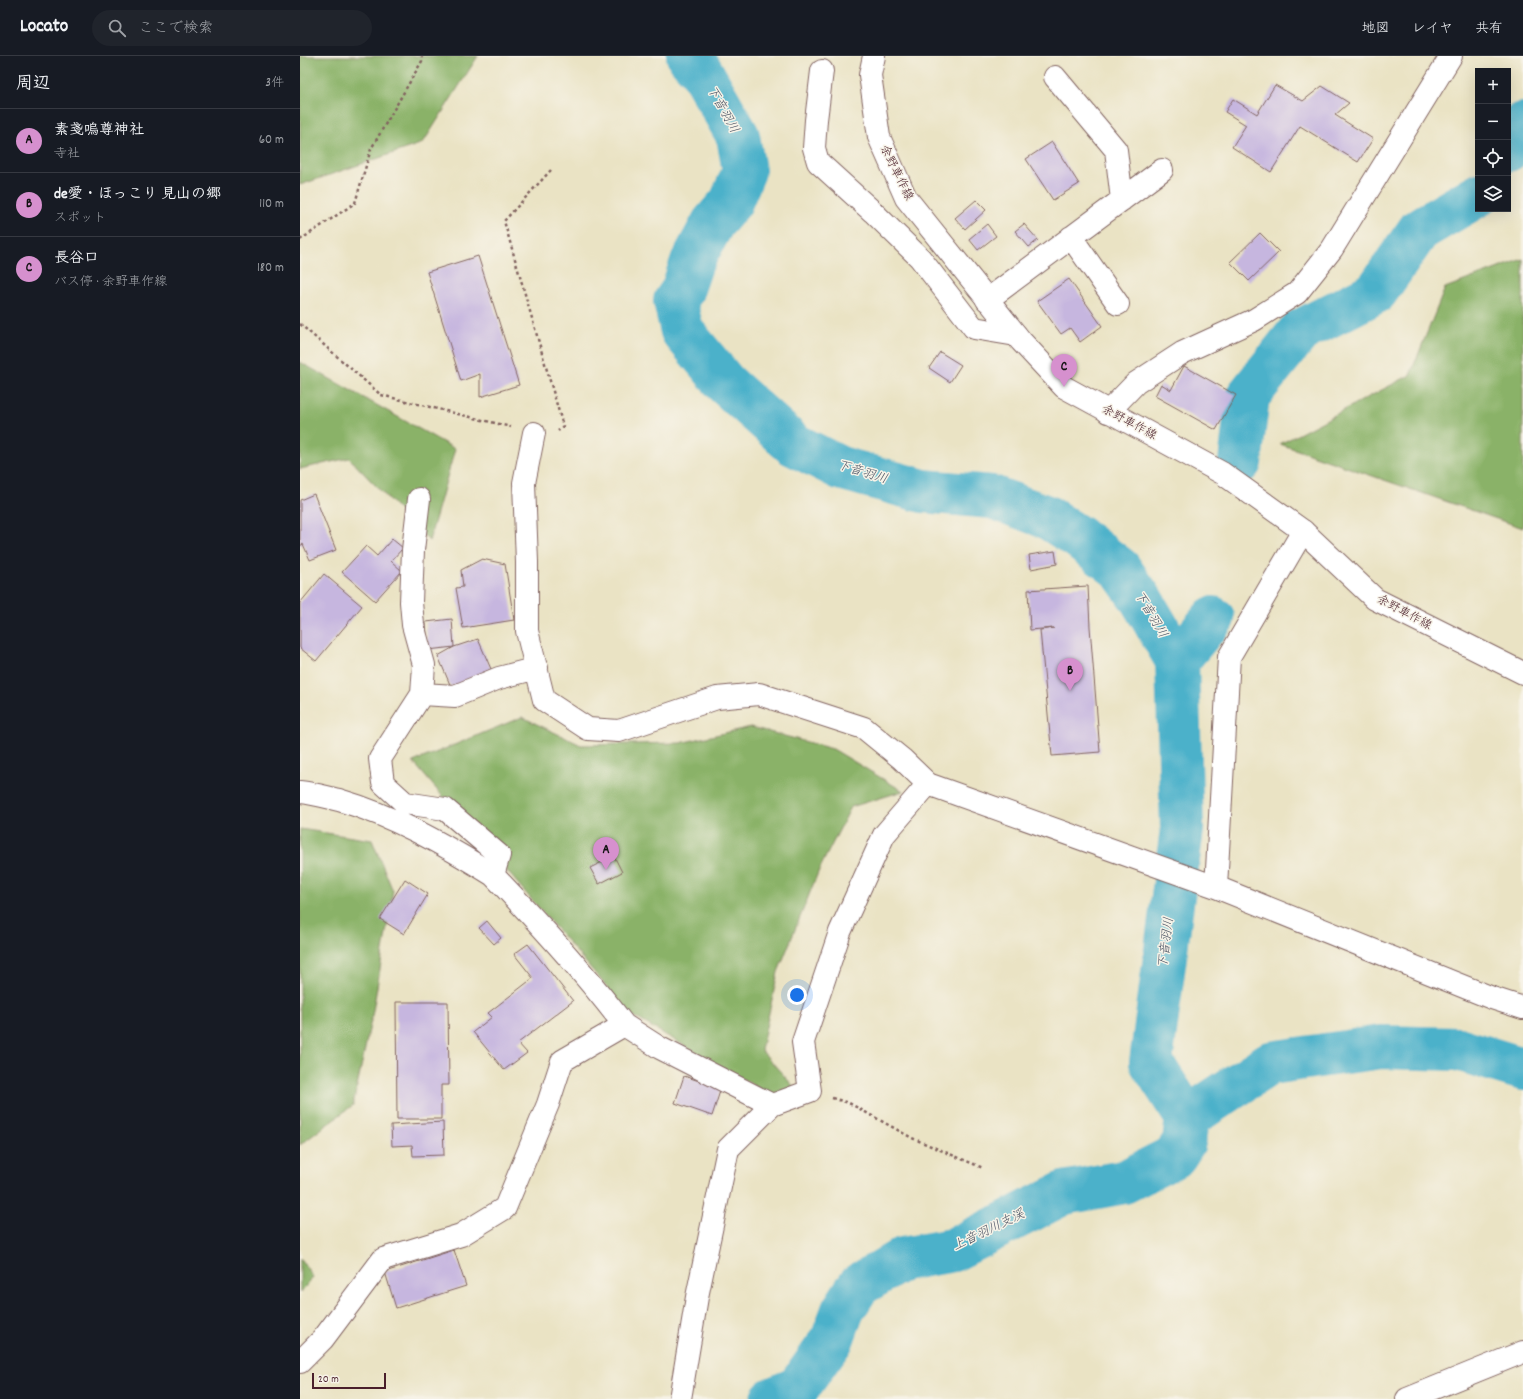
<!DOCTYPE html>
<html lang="ja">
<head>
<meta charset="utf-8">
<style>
	:root { --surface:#171b24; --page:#20242c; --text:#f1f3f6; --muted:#9ea1a6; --line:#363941; --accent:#d690ce }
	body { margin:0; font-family:Dekko,"Klee One",sans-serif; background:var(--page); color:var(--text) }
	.controls { position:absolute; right:12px; top:12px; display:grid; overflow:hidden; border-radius:0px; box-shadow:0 4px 16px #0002 }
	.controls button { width:36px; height:36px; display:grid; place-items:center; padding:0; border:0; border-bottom:1px solid var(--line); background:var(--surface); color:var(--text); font:20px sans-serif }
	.scale { position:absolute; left:12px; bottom:10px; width:74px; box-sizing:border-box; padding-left:4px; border:2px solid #4a1f2b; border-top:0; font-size:11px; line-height:14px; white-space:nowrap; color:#4a1f2b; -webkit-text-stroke:3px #f7f3e8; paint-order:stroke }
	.you { position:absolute; left:497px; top:939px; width:14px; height:14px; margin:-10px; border:3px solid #fff; border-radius:50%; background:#1a73e8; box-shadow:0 0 0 6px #1a73e833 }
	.badge { display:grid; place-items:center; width:26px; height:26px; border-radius:50%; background:var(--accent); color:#111; font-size:13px; font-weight:700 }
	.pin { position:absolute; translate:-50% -33px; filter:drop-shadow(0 1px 2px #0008) }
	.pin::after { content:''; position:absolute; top:21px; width:14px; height:12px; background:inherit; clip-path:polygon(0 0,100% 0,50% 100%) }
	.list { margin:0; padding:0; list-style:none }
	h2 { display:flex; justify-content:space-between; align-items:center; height:52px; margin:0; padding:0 16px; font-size:17px }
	h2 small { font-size:13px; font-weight:400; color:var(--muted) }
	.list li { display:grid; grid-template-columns:26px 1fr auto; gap:12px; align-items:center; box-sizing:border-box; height:64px; padding:0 16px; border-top:1px solid var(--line) }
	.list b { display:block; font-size:15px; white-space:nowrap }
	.list p { margin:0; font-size:13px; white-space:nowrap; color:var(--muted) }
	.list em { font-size:13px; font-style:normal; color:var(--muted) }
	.icon { flex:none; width:22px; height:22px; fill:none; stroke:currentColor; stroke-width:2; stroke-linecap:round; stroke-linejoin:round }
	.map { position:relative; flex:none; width:1223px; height:1343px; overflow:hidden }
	header { display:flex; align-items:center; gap:24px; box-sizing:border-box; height:56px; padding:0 20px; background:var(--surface); border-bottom:1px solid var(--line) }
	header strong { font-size:19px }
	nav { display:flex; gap:22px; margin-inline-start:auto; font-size:14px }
	.search { width:280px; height:36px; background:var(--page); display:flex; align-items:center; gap:10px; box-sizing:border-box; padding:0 14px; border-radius:22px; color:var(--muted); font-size:15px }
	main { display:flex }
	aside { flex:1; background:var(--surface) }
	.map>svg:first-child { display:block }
	.forest { fill:#8ab268; stroke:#6a684a }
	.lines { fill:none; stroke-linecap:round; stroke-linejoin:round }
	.river { stroke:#4bb1ca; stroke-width:44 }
	.building { fill:#c6b6df }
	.street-casing { stroke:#826461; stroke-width:24 }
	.secondary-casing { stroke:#826461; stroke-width:24 }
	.path { stroke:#826461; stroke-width:2.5; stroke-dasharray:3 3; stroke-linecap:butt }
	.street { stroke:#fff; stroke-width:22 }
	.secondary { stroke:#fff; stroke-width:22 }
	.labels { text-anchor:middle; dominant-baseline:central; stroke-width:3; stroke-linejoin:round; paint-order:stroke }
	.street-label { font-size:12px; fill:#4a1f2b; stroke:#f7f3e8 }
	.water-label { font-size:13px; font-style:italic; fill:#4a5263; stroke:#f7f3e8 }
</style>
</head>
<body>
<header>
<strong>Locato</strong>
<div class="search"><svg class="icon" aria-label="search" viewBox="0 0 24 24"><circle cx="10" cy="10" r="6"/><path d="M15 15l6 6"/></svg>ここで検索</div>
<nav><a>地図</a><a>レイヤ</a><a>共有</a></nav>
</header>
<main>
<aside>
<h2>周辺<small>3件</small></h2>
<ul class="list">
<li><span class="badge">A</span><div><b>素戔嗚尊神社</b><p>寺社</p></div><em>60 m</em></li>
<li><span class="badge">B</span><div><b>de愛・ほっこり 見山の郷</b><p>スポット</p></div><em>110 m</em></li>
<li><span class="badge">C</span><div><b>長谷口</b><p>バス停 · 余野車作線</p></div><em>180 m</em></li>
</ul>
</aside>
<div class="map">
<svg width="1223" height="1343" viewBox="0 0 1223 1343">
	<rect width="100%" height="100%" fill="#f7f3e8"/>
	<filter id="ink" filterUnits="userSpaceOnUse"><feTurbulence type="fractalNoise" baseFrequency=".025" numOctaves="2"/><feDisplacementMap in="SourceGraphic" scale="8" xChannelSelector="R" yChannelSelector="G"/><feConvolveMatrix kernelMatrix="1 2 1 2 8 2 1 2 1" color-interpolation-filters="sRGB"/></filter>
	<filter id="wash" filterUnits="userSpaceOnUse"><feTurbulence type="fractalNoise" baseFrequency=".012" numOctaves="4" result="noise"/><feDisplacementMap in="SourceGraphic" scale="16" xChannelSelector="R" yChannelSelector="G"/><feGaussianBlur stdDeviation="0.9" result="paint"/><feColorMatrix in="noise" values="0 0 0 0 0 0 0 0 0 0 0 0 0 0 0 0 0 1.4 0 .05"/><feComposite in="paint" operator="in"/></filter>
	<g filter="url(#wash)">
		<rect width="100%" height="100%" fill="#eae3c4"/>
		<path class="forest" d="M0 0H178L123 87 0 129Z
			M1223 203V472L980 388 1110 319 1145 232Z
			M0 306 155 393 129 485 49 402 0 413Z
			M222 661 281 689 380 687 451 671 533 693 603 735 551 751 519 814 478 916 461 994 495 1032 474 1041 331 959 113 706Z
			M0 773 72 784 93 835 73 955 53 1049 0 1089Z
			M0 1202 13 1221 0 1237Z"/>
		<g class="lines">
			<path class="river" d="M388 0 401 15 438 80 444 115 431 146 413 167 392 206 382 235 375 245 382 275 426 328 493 388 540 412 623 435 692 441 747 461 778 481 820 513 841 543 877 605 882 773 851 1006 887 1062
				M1208 94 1222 74 1223 68
				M940 406 948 340 1000 275 1076 236 1119 174 1178 139
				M877 605 913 562
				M887 1062 970 1007 1081 991 1158 993 1223 1013
				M472 1343 498 1332 532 1284 543 1254 559 1229 603 1203 653 1194 764 1137 824 1126 875 1100 884 1086 887 1062"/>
		</g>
		<g id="blocks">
			<path class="building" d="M975 29 1003 45 1022 30 1049 47 1035 59 1073 83 1058 106 1000 70 971 116 932 91 946 69 925 56 933 43 957 58Z
				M752 86 779 128 753 144 726 103Z
				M676 144 686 154 665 173 655 162Z
				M687 168 696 180 678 194 669 183Z
				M724 168 738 184 729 191 715 175Z
				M960 177 979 196 949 225 930 206Z
				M178 200 219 329 180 341V318L161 325 127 216Z
				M769 223 802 270 780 286 770 272 761 278 737 245Z
				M640 296 661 309 650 326 629 312Z
				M884 310 936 339 916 374 855 340 861 328 871 334Z
				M14 438 36 494 10 504 3 488 0 490V444Z
				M92 483 103 492 91 505 102 515 75 545 42 516 66 490 77 500Z
				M755 495 757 508 731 513 729 499Z
				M182 503 205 508 214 564 163 572 156 532 163 531 161 514Z
				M24 518 62 550 16 605 0 592V547Z
				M788 530 790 571 800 696 752 700 740 574 754 572 730 574 728 534Z
				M152 563 154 591 178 583 191 613 151 631 138 600 154 591 128 594 126 566Z
				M314 800 322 816 299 828 290 812Z
				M105 823 128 838 104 878 80 863Z
				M187 865 201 882 194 888 179 872Z
				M228 888 273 945 218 987 227 997 204 1014 173 976 192 961 188 957 233 922 214 898Z
				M96 946H148L149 1029H141V1063H97Z
				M384 1020 421 1032 412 1060 375 1047Z
				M143 1066 144 1099 113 1100 112 1089 92 1090 91 1069Z
				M154 1194 166 1230 96 1252 85 1216Z"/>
		</g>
	</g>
	<g filter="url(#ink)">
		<use href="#blocks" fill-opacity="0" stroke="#826461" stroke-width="1"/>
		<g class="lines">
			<defs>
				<path id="street" d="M522 15 516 64 514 92 518 106 573 156 620 202 674 272 716 279
					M755 21 816 94 822 144
					M771 181 818 248
					M687 244 862 114
					M808 356 836 327 882 297 954 264 997 237 1032 193 1151 0
					M234 377 224 427 227 506V575L244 644 288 673 319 675 417 642 459 638 564 672 602 703 628 728 916 831 1192 942 1223 952
					M119 443 113 494 111 546 113 569 124 609 122 638
					M237 612 199 622 155 640 122 638 80 703 83 727 105 747 145 753 199 799 193 819C239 867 284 916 324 969
					M0 736C13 737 26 741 39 744 94 760 145 789 193 819
					M916 831 929 601 1003 475
					M0 1306 23 1283 83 1203 161 1179 205 1152 248 1048 262 1005 324 969 360 992 472 1049
					M380 1343 397 1241 428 1093 472 1049 510 1035 503 986 540 876 584 779 628 728
					M1107 1343 1223 1296"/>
				<path id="secondary" d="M574 0 570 19 579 81 606 142 721 285 764 331 922 417 1003 475 1075 543 1223 617"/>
			</defs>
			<use href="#street" class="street-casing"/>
			<use href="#secondary" class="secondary-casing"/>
			<path class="path" d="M251 114 204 165 263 370 258 375
				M0 184 55 147 71 93 122 5V0
				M0 268 81 339 211 371
				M532 1042 549 1047 612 1082 683 1112"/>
			<use href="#street" class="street"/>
			<use href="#secondary" class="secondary"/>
		</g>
	</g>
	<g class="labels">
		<g class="street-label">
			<text transform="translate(596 117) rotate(64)">余野車作線</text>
			<text transform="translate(829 367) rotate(28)">余野車作線</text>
			<text transform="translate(1104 557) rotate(28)">余野車作線</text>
		</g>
		<g class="water-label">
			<text transform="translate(422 54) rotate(61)">下音羽川</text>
			<text transform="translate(562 417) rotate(17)">下音羽川</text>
			<text transform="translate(850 559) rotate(59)">下音羽川</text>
			<text transform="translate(867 887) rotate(-83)">下音羽川</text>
			<text transform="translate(689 1175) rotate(-26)">上音羽川支渓</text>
		</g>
	</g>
</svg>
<div class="controls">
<button>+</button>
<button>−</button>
<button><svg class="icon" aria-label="locate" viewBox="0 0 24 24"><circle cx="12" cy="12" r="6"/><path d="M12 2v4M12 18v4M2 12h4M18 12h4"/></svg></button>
<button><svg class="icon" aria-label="layers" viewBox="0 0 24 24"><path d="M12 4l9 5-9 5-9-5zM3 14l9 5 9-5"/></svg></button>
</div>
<div class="scale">20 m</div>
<div class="you"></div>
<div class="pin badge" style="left:306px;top:814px">A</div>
<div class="pin badge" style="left:770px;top:635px">B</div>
<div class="pin badge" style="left:764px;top:331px">C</div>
</div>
</main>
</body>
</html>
